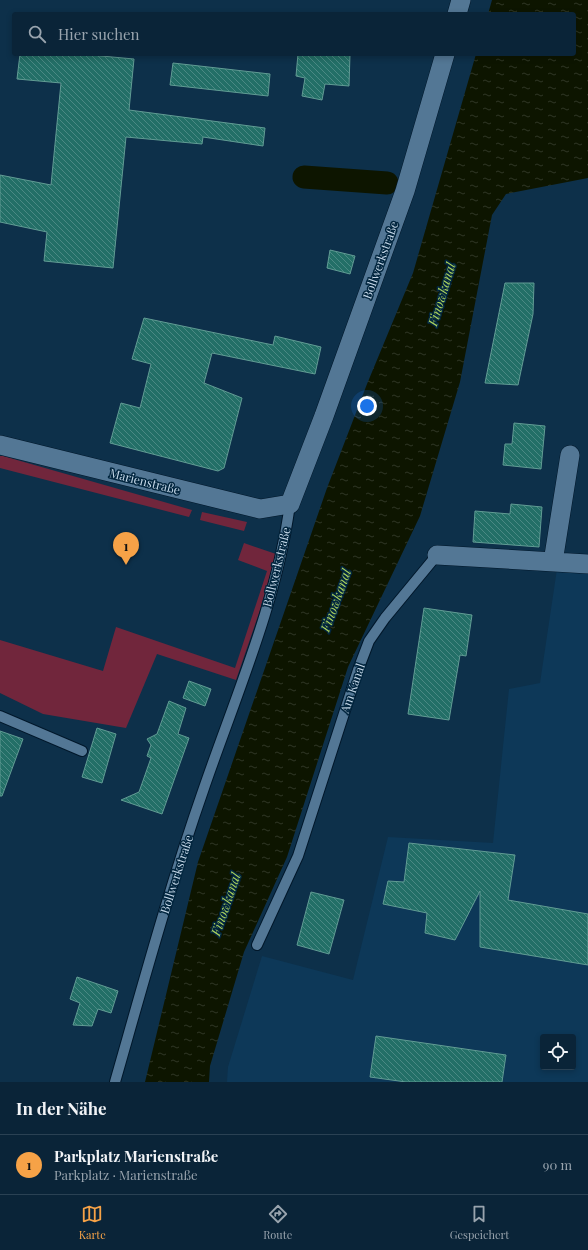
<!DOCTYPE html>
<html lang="de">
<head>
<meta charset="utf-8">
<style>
	:root { --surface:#0a2438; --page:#183043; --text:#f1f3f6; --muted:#99a4ae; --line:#2a4153; --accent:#f6a247 }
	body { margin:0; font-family:"Playfair Display",serif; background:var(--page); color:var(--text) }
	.controls { position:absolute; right:12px; bottom:12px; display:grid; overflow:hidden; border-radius:4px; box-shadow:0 2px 6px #0003 }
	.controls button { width:36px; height:36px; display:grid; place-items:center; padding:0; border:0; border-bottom:1px solid var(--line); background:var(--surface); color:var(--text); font:20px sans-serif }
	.you { position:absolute; left:367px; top:406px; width:14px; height:14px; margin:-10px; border:3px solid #fff; border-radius:50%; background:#1a73e8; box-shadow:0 0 0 6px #1a73e833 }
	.badge { display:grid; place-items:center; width:26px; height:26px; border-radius:50%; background:var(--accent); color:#111; font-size:13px; font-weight:700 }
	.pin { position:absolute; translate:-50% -33px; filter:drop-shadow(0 1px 2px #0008) }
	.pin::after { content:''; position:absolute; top:21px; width:14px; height:12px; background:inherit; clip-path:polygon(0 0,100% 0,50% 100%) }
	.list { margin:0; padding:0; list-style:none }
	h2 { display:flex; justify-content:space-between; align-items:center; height:52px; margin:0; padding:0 16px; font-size:17px }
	h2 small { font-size:13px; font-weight:400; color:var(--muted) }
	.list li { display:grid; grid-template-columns:26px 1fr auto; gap:12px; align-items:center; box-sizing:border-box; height:60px; padding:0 16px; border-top:1px solid var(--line) }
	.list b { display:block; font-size:15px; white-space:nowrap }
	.list p { margin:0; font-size:13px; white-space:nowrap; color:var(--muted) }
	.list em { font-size:13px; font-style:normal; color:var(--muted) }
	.icon { flex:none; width:22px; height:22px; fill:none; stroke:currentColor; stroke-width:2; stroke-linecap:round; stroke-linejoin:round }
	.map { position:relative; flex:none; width:588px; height:1082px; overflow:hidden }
	.search { position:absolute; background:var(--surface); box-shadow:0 2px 6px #0003; left:12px; right:12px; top:12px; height:44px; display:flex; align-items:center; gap:10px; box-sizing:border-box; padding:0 14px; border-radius:4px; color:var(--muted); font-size:15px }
	.sheet { height:112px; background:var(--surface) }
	nav { display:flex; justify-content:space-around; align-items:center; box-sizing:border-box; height:56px; border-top:1px solid var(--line); background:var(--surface); font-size:11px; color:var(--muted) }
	nav a { display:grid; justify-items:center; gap:2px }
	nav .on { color:var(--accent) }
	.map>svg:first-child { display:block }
	.built { fill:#0d3858; fill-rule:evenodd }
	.grass { fill:#71263c }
	.water { fill:url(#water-ripples) }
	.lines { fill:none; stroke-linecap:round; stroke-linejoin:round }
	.canal { stroke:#0d1500; stroke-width:23 }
	.building { fill:url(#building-back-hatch); stroke:#619c94 }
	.lane-casing { stroke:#00172a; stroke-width:12 }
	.street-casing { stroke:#00172a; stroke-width:20 }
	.lane { stroke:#537795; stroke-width:10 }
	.street { stroke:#537795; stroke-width:19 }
	.labels { text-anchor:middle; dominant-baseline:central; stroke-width:3; stroke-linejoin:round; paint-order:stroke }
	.street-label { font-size:12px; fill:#c4d7e8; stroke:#02263f }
	.water-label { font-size:13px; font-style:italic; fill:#acd35c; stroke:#02263f }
</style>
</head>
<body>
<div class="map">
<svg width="588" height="1082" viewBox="0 0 588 1082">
	<defs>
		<pattern id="water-ripples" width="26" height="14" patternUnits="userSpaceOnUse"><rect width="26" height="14" fill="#0d1500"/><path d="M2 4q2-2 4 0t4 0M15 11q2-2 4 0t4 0" fill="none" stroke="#2f3625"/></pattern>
		<pattern id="building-back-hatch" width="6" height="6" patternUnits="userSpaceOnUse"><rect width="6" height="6" fill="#236f67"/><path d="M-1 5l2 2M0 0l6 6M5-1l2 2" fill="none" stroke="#4b8984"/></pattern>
	</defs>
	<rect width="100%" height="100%" fill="#0d304a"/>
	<path class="built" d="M557 569 588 571V1082H227L228 1067 262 956 353 980 388 837 493 843 509 689 540 683ZM543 1037H573V1067H543Z"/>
	<path class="grass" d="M0 456H3L192 510 189 517 0 468Z
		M202 512 247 522 244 531 200 520Z
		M244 543 276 554 260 610 236 680 157 654 126 728 43 714 0 693V640L103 671 116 627 235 668 267 571 238 560Z"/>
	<path class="water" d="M492 0H588V178L506 194 492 215 460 382 420 516 348 667 287 857 244 952 210 1066 209 1082H145L198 862 327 488 367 384 413 273 476 54H574V14H488Z"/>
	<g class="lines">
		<path class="canal" d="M304 177 387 183"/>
	</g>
	<path class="building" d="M20 54H80L134 59 129 110 265 128 263 146 203 137 202 144 126 137 113 268 44 261 47 232 0 222V175L51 185 61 83 17 79Z
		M298 54H350L349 86 325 84 322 100 302 96 305 78 296 76Z
		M173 63 270 74 268 96 170 85Z
		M330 250 355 256 350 274 327 268Z
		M505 283H534L533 314 518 385 485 383Z
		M144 318 273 345 275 336 321 347 315 374 212 353 204 383 242 398 224 468 218 471 110 443 121 403 140 408 151 364 132 359Z
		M514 423 545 426 541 469 503 465 505 444H512Z
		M511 504 542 507 539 547 473 542 475 511 510 514Z
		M424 608 472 615 466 656 460 655 449 720 408 714Z
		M189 681 211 689 205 706 183 698Z
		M169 701 186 708 178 734 189 738 162 814 121 800 139 792 151 758 147 756 151 745 147 739 157 734Z
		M97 728 116 734 102 783 82 777Z
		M0 731 23 739 2 796H0Z
		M409 843 515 855 508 900 588 914V965L480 947V891L455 940 425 933 427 913 383 904 388 881 404 882Z
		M311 892 344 900 329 954 297 945Z
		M77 977 118 991 111 1013 98 1009 92 1026 73 1025 80 1003 70 999Z
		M376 1036 506 1055 502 1082H406L370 1077Z"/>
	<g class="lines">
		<defs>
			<path id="lane" d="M0 716 82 751
				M257 945 298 856 358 670 369 641 385 618 437 555
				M115 1082C143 984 170 885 204 788 236 695 277 602 290 504"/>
			<path id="street" d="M457 14 461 0
				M0 445 260 509 290 504 324 416 405 191 445 54
				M437 555 588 564
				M553 562 570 455"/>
		</defs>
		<use href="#lane" class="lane-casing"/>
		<use href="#street" class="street-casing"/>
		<use href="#lane" class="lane"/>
		<use href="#street" class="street"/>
	</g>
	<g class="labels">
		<g class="street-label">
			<text transform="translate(380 260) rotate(-70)">Bollwerkstraße</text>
			<text transform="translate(145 481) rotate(14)">Marienstraße</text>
			<text transform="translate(276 567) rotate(-76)">Bollwerkstraße</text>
			<text transform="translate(352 688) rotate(-71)">Am Kanal</text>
			<text transform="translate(176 874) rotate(-72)">Bollwerkstraße</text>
		</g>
		<g class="water-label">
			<text transform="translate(441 294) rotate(-73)">Finowkanal</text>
			<text transform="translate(335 600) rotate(-70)">Finowkanal</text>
			<text transform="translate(225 904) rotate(-71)">Finowkanal</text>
		</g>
	</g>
</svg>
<div class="controls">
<button><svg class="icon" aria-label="locate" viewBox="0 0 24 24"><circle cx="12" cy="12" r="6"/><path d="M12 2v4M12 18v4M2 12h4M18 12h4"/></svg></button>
</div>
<div class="you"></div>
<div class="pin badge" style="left:126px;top:565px">1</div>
<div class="search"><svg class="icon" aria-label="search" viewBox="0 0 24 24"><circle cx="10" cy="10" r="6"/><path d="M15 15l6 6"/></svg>Hier suchen</div>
</div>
<section class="sheet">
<h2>In der Nähe<small></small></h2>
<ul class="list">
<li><span class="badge">1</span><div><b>Parkplatz Marienstraße</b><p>Parkplatz · Marienstraße</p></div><em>90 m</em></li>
</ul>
</section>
<nav>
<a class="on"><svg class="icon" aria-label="map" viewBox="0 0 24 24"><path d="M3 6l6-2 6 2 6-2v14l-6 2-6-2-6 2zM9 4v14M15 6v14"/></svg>Karte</a>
<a><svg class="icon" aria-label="directions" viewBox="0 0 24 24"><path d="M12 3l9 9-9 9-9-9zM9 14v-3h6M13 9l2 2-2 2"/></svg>Route</a>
<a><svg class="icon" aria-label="saved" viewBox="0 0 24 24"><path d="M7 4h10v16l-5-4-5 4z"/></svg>Gespeichert</a>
</nav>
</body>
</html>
